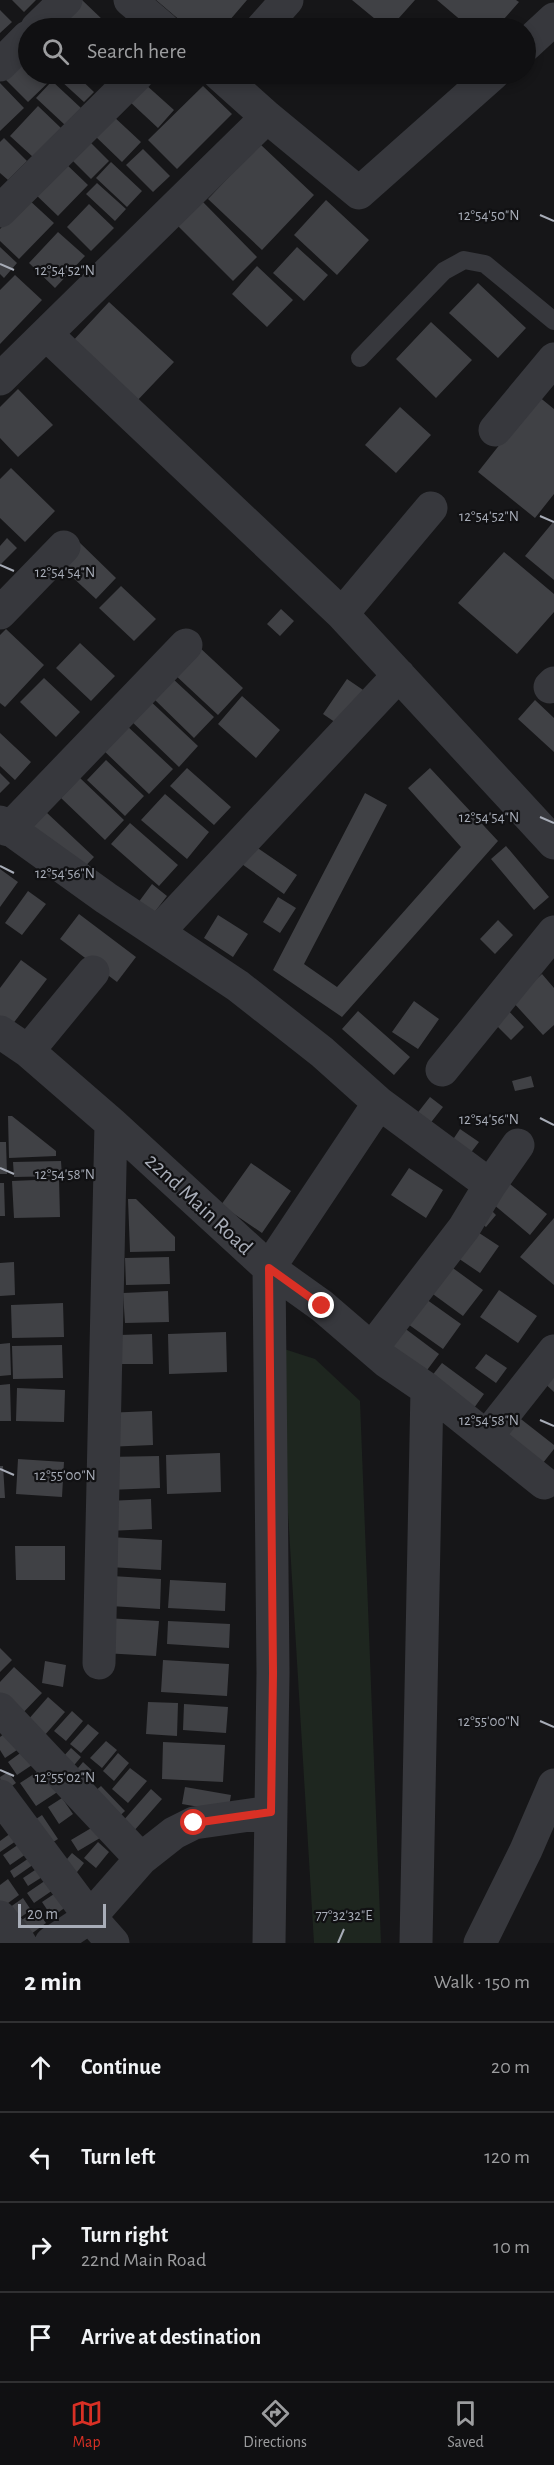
<!DOCTYPE html>
<html lang="en">
<head>
<meta charset="utf-8">
<style>
	:root { --surface:#101012; --page:#1e1e20; --text:#f1f3f6; --muted:#9c9d9f; --line:#303032; --accent:#d93025 }
	body { margin:0; font-family:"Alegreya Sans",sans-serif; background:var(--page); color:var(--text) }
	.scale { position:absolute; left:18px; bottom:15px; width:88px; box-sizing:border-box; padding-left:6px; border:3px solid #a8adb8; border-top:0; font-size:16px; line-height:21px; white-space:nowrap; color:#a8adb8; -webkit-text-stroke:4px #111113; paint-order:stroke }
	.stop { position:absolute; width:18px; height:18px; margin:-14px; border:4px solid #d93025; border-radius:50%; background:#fff }
	.stop.end { background:#d93025; border-color:#fff; box-shadow:0 2px 6px #0008 }
	.list { margin:0; padding:0; list-style:none }
	h2 { display:flex; justify-content:space-between; align-items:center; height:78px; margin:0; padding:0 24px; font-size:26px }
	h2 small { font-size:20px; font-weight:400; color:var(--muted) }
	.list li { display:grid; grid-template-columns:39px 1fr auto; gap:18px; align-items:center; box-sizing:border-box; height:90px; padding:0 24px; border-top:2px solid var(--line) }
	.list b { display:block; font-size:22px; white-space:nowrap }
	.list p { margin:0; font-size:20px; white-space:nowrap; color:var(--muted) }
	.list em { font-size:20px; font-style:normal; color:var(--muted) }
	.icon { flex:none; width:33px; height:33px; fill:none; stroke:currentColor; stroke-width:2; stroke-linecap:round; stroke-linejoin:round }
	.map { position:relative; flex:none; width:554px; height:1943px; overflow:hidden }
	.search { position:absolute; background:var(--surface); box-shadow:0 3px 9px #0003; left:18px; right:18px; top:18px; height:66px; display:flex; align-items:center; gap:15px; box-sizing:border-box; padding:0 21px; border-radius:33px; color:var(--muted); font-size:22px }
	.sheet { height:438px; background:var(--surface) }
	nav { display:flex; justify-content:space-around; align-items:center; box-sizing:border-box; height:84px; border-top:2px solid var(--line); background:var(--surface); font-size:16px; color:var(--muted) }
	nav a { display:grid; justify-items:center; gap:3px }
	nav .on { color:var(--accent) }
	.map>svg:first-child { display:block }
	.green { fill:#1e261f }
	.building { fill:#404145 }
	.lines { fill:none; stroke-linecap:round; stroke-linejoin:round }
	.service { stroke:#37383d; stroke-width:18 }
	.minor { stroke:#37383d; stroke-width:33 }
	.tertiary { stroke:#37383d; stroke-width:33 }
	.route { stroke:#d93025; stroke-width:8 }
	.ticks { fill:none; stroke:#a8adb8; stroke-width:2 }
	.labels { text-anchor:middle; dominant-baseline:central; stroke-width:4.5; stroke-linejoin:round; paint-order:stroke }
	.street-label { font-size:22px; fill:#a8adb8; stroke:#111113 }
	.ticks-label { font-size:15px; text-anchor:middle; fill:#a8adb8; stroke:#111113; stroke-width:4.5; stroke-linejoin:round; paint-order:stroke }
</style>
</head>
<body>
<div class="map">
<svg width="554" height="1943" viewBox="0 0 554 1943">
	<rect width="100%" height="100%" fill="#161618"/>
	<path class="green" d="M278 1347 315 1359 360 1401 381 1943H314Z"/>
	<path class="building" d="M12 0H36L24 12Z
		M82 0 104 21 97 28H52Z
		M156 0H247L223 28H189Z
		M352 0H415L390 28H386Z
		M437 0H516L519 2 496 28H470Z
		M0 10 12 22 0 33Z
		M28 50V74H57L28 102 2 76Z
		M68 74H75L94 92 84 102 61 81Z
		M102 74H114L109 79Z
		M52 81 81 108 65 125 36 98Z
		M0 83 24 108 0 131Z
		M145 84 174 110 158 128 129 101Z
		M203 86 232 114 177 169 148 140Z
		M38 106 61 128 33 157 10 136Z
		M112 115 141 142 122 162 94 135Z
		M4 138 27 161 8 180 0 173V142Z
		M89 141 109 161 91 179 71 159Z
		M260 144 314 195 262 250 208 199Z
		M143 149 170 176 153 192 126 165Z
		M64 162 88 185 58 216 33 192Z
		M111 162 142 191 127 207 96 178Z
		M97 183 126 209 115 221 86 194Z
		M28 199 54 223 19 259 0 241V229Z
		M326 200 369 240 337 275 294 235Z
		M202 201 257 257 233 281 177 225Z
		M89 204 114 228 91 251 67 227Z
		M58 232 85 256 55 288 29 263Z
		M0 247 17 263 4 278 0 274Z
		M297 247 328 275 304 301 273 273Z
		M257 266 293 300 267 327 232 294Z
		M15 275 42 300 0 344V290Z
		M478 283 526 328 498 358 449 313Z
		M109 302 174 362 134 404 70 344Z
		M431 322 472 360 436 398 396 359Z
		M18 389 53 425 18 457 0 438V407Z
		M538 396 554 409V494L535 518 478 472Z
		M400 407 431 435 396 473 365 445Z
		M11 468 55 511 25 542 0 518V479Z
		M554 521V580L525 556Z
		M7 538 17 548 0 565V546Z
		M78 541 116 578 96 599 57 563Z
		M504 552 554 594V612L517 654 458 603Z
		M121 586 156 619 134 641 99 608Z
		M281 609 294 621 280 636 267 624Z
		M6 629 44 665 5 707 0 703V635Z
		M80 643 115 676 91 701 56 668Z
		M198 646 243 688 218 715 173 673Z
		M44 678 80 712 56 737 20 702Z
		M172 678 214 717 194 738 153 698Z
		M347 679 369 694 345 729 323 714Z
		M242 696 280 730 256 758 218 724Z
		M146 697 198 746 179 767 127 717Z
		M535 700 554 718V752L518 719Z
		M125 724 173 769 149 794 101 748Z
		M0 733 31 762 15 780 0 766Z
		M106 760 144 796 125 816 87 780Z
		M187 768 231 807 214 825 170 786Z
		M430 768 498 841 342 1017 273 970 365 793 387 805 304 964 337 987 461 847 408 788Z
		M0 773 10 783 0 793Z
		M80 778 124 820 105 840 61 798Z
		M165 794 209 832 187 859 141 820Z
		M46 812 94 857 77 875 29 830Z
		M130 823 178 865 159 886 111 844Z
		M252 844 297 875 284 894 239 862Z
		M506 846 549 897 534 910 491 859Z
		M0 869 18 882 0 907Z
		M152 884 167 896 147 922 132 911Z
		M28 891 46 904 22 935 5 923Z
		M278 897 296 908 280 933 263 922Z
		M79 914 136 957 117 982 60 939Z
		M218 915 248 934 233 957 204 938Z
		M498 920 513 935 495 954 480 939Z
		M21 960 47 979 12 1025 0 1016V988Z
		M542 974 554 988V1025L543 1035 512 1001Z
		M414 1001 439 1019 418 1049 392 1032Z
		M505 1007 524 1027 511 1040 491 1020Z
		M358 1011 410 1057 394 1075 342 1029Z
		M531 1076 534 1087 515 1091 512 1081Z
		M430 1097 443 1107 425 1130 412 1120Z
		M8 1116H12L56 1151V1156L9 1158Z
		M460 1129 479 1142 466 1159 448 1147Z
		M0 1142H6L7 1174H0Z
		M61 1161 62 1176 14 1177 13 1162Z
		M251 1163 291 1191 262 1233 221 1205Z
		M409 1168 443 1190 426 1218 391 1195Z
		M59 1179 60 1217 14 1218 12 1181Z
		M0 1183H4L5 1216H0Z
		M510 1184 547 1214 530 1235 493 1204Z
		M128 1199H136L175 1237V1251L130 1252Z
		M489 1208 496 1215 486 1227 478 1221Z
		M554 1218V1285L520 1257Z
		M470 1227 499 1246 480 1273 452 1254Z
		M169 1257 170 1284 126 1285 125 1258Z
		M14 1262 15 1295 0 1296V1263Z
		M446 1263 483 1290 463 1316 426 1289Z
		M499 1290 537 1316 518 1343 480 1317Z
		M168 1291 169 1322 125 1323 123 1293Z
		M423 1297 461 1324 443 1349 405 1322Z
		M63 1303 64 1337 12 1338 11 1305Z
		M403 1327 439 1354 422 1377 385 1349Z
		M226 1332 227 1372 169 1374 168 1334Z
		M152 1334 153 1364H120L119 1335Z
		M10 1343 11 1375 0 1376V1344Z
		M62 1345 63 1378 13 1379 12 1346Z
		M486 1354 507 1368 496 1383 475 1368Z
		M442 1363 484 1394 474 1408 431 1377Z
		M554 1365V1392L541 1380Z
		M10 1384 11 1421H0V1385Z
		M17 1388 65 1390 64 1422 16 1421Z
		M152 1411 153 1445 105 1447 104 1413Z
		M517 1416 554 1445V1449L535 1473 496 1442Z
		M220 1453 221 1492 167 1494 166 1455Z
		M159 1456 160 1488 107 1490V1457Z
		M18 1459 64 1462 62 1497 16 1494Z
		M0 1466H3L5 1498H0Z
		M151 1499 152 1529 107 1531V1501Z
		M110 1537 162 1540 161 1570 109 1567Z
		M15 1546H65V1580H16Z
		M112 1576 161 1579 160 1609 110 1606Z
		M170 1580 226 1583 225 1611 168 1608Z
		M105 1618 159 1621 156 1656 103 1653Z
		M168 1621 230 1624 229 1648 167 1644Z
		M0 1648 12 1660 0 1672Z
		M163 1660 229 1664 227 1696 161 1692Z
		M45 1661 66 1665 63 1687 42 1683Z
		M14 1667 42 1693 17 1719 0 1704V1682Z
		M48 1697 65 1712 37 1744 20 1729Z
		M148 1702 178 1703 177 1736 146 1734Z
		M184 1704 228 1707 226 1733 183 1730Z
		M72 1711 83 1721 66 1741 54 1731Z
		M88 1724 99 1733 81 1753 70 1744Z
		M5 1733 17 1750 5 1758 0 1750V1737Z
		M106 1741 117 1750 102 1768 90 1758Z
		M163 1742 225 1745 223 1782 162 1779Z
		M71 1748 81 1757 65 1776 54 1767Z
		M23 1751 32 1765 17 1775 8 1762Z
		M118 1753 129 1763 114 1781 103 1771Z
		M83 1762 96 1774 81 1791 68 1780Z
		M43 1768 59 1791 36 1806 20 1783Z
		M130 1768 147 1781 128 1803 112 1789Z
		M8 1772 16 1783 2 1793 0 1777Z
		M101 1786 125 1811 111 1824 87 1798Z
		M185 1787 231 1795 228 1812 182 1804Z
		M151 1789 162 1799 133 1832 122 1822Z
		M62 1798 73 1814 59 1824 48 1807Z
		M42 1815 58 1839 42 1849 27 1825Z
		M93 1827 100 1838 78 1851 71 1840Z
		M11 1833 16 1841 0 1852V1841Z
		M22 1842 29 1852 10 1865 3 1855Z
		M98 1842 109 1852 96 1868 84 1858Z
		M72 1853 84 1863 74 1876 62 1865Z
		M32 1856 37 1862 14 1878 10 1871Z
		M41 1866 47 1874 28 1886 23 1878Z
		M49 1878 56 1888 34 1903 27 1893Z
		M8 1879 19 1895 0 1909V1885Z
		M60 1890 70 1904 52 1917 42 1902Z
		M23 1898 31 1910 14 1922 6 1910Z
		M37 1910 46 1923 27 1937 17 1923Z"/>
	<g class="lines">
		<path class="service" d="M360 358 444 271 464 260 485 264 554 321"/>
		<path class="minor" d="M130 0 163 28
			M37 28 66 0
			M262 28 287 0
			M526 45 554 19
			M0 65 28 37
			M219 74 267 117 359 193 493 74
			M0 211 138 74
			M46 334 342 614 554 843
			M0 379 267 117
			M495 430 554 359
			M0 613 64 547
			M342 614 431 508
			M550 687 554 683
			M0 822 106 898 238 986 322 1052 379 1103 490 1185 464 1228 372 1348
			M8 830 186 645
			M158 932 399 675
			M0 1032 28 1051 111 1123 269 1268 322 1306 386 1361 427 1389 544 1483
			M28 1051 93 972
			M442 1070 554 932
			M490 1185 518 1145
			M487 1436 554 1351
			M99 1663 111 1123
			M0 1709 141 1859
			M0 1796 90 1917 113 1943
			M0 1917 20 1943
			M51 1943 90 1917 141 1859 174 1833 194 1823 271 1812
			M269 1943 273 1673 269 1268 379 1103
			M416 1943 427 1389"/>
		<path class="tertiary" d="M480 1943 526 1850 554 1785"/>
	</g>
	<g class="lines">
		<path class="route" d="M194 1823 271 1812 273 1673 269 1268 322 1306"/>
	</g>
	<path class="ticks" d="M540 215 554 221M0 264 14 270M540 516 554 522M0 565 14 571M540 817 554 823M0 866 14 873M540 1118 554 1125M0 1168 14 1174M540 1420 554 1426M0 1469 14 1475M540 1721 554 1727M0 1770 14 1776M338 1943 344 1929"/>
	<g class="labels">
		<g class="street-label">
			<text transform="translate(199 1204) rotate(43)">22nd Main Road</text>
		</g>
	</g>
	<g class="ticks-label">
		<text x="489" y="220">12°54'50"N</text>
		<text x="65" y="275">12°54'52"N</text>
		<text x="489" y="521">12°54'52"N</text>
		<text x="65" y="577">12°54'54"N</text>
		<text x="489" y="822">12°54'54"N</text>
		<text x="65" y="878">12°54'56"N</text>
		<text x="489" y="1124">12°54'56"N</text>
		<text x="65" y="1179">12°54'58"N</text>
		<text x="489" y="1425">12°54'58"N</text>
		<text x="65" y="1480">12°55'00"N</text>
		<text x="489" y="1726">12°55'00"N</text>
		<text x="65" y="1782">12°55'02"N</text>
		<text x="344" y="1920">77°32'32"E</text>
	</g>
</svg>
<div class="scale">20 m</div>
<div class="stop" style="left:194px;top:1823px"></div>
<div class="stop end" style="left:322px;top:1306px"></div>
<div class="search"><svg class="icon" aria-label="search" viewBox="0 0 24 24"><circle cx="10" cy="10" r="6"/><path d="M15 15l6 6"/></svg>Search here</div>
</div>
<section class="sheet">
<h2>2 min<small>Walk · 150 m</small></h2>
<ul class="list">
<li><svg class="icon" aria-label="ahead" viewBox="0 0 24 24"><path d="M12 20V5M6 11l6-6 6 6"/></svg><div><b>Continue</b></div><em>20 m</em></li>
<li><svg class="icon" aria-label="left" viewBox="0 0 24 24"><path d="M17 20v-9H6M10 6l-5 5 5 5"/></svg><div><b>Turn left</b></div><em>120 m</em></li>
<li><svg class="icon" aria-label="right" viewBox="0 0 24 24"><path d="M7 20v-9h11M14 6l5 5-5 5"/></svg><div><b>Turn right</b><p>22nd Main Road</p></div><em>10 m</em></li>
<li><svg class="icon" aria-label="arrive" viewBox="0 0 24 24"><path d="M6 21V4h12l-3 4 3 4H6"/></svg><div><b>Arrive at destination</b></div></li>
</ul>
</section>
<nav>
<a class="on"><svg class="icon" aria-label="map" viewBox="0 0 24 24"><path d="M3 6l6-2 6 2 6-2v14l-6 2-6-2-6 2zM9 4v14M15 6v14"/></svg>Map</a>
<a><svg class="icon" aria-label="directions" viewBox="0 0 24 24"><path d="M12 3l9 9-9 9-9-9zM9 14v-3h6M13 9l2 2-2 2"/></svg>Directions</a>
<a><svg class="icon" aria-label="saved" viewBox="0 0 24 24"><path d="M7 4h10v16l-5-4-5 4z"/></svg>Saved</a>
</nav>
</body>
</html>
